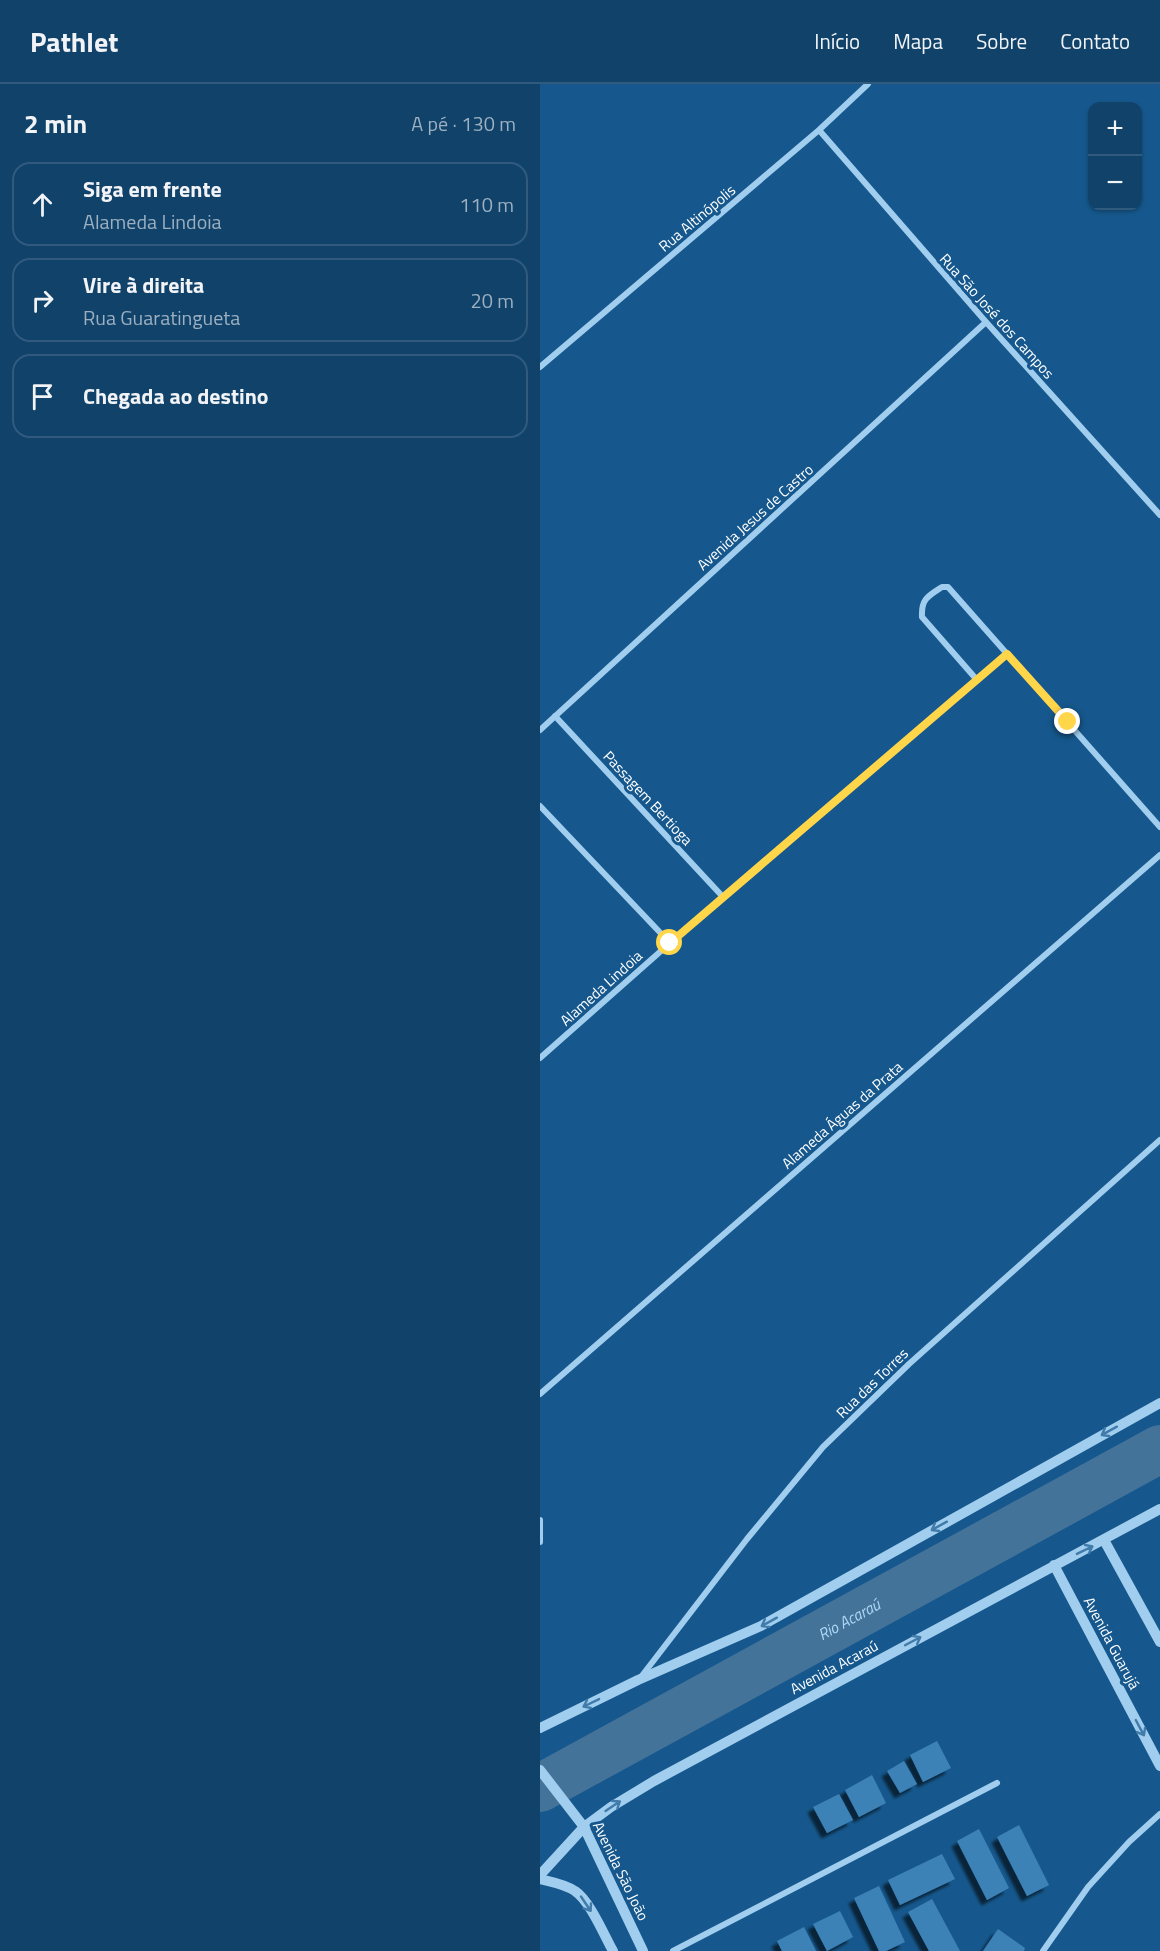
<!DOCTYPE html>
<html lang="pt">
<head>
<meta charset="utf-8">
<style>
	:root { --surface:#10426a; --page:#1e4d72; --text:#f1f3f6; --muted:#9cb0c1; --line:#305b7e }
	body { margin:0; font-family:"Titillium Web",sans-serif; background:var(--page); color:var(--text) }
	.controls { position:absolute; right:18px; top:18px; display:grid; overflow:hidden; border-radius:12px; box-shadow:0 2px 4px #0004 }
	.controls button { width:54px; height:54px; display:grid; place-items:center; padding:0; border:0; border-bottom:2px solid var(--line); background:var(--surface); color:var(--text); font:30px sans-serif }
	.stop { position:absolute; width:18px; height:18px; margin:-14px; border:4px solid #ffd54a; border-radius:50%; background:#fff }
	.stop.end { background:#ffd54a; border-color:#fff; box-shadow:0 2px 6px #0008 }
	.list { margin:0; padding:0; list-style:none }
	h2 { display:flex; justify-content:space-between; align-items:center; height:78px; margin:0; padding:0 24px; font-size:26px }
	h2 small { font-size:20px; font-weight:400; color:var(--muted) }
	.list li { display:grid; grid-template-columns:39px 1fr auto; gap:18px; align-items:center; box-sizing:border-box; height:84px; margin:0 12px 12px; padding:0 12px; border:2px solid var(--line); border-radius:18px }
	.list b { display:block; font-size:22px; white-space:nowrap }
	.list p { margin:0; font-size:20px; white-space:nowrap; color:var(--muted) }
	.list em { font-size:20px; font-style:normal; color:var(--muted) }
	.icon { flex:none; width:33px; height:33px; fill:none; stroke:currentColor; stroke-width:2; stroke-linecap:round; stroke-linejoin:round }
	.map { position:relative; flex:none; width:620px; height:1867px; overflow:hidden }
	header { display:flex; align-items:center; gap:36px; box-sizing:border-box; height:84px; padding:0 30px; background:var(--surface); border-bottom:2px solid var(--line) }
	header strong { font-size:28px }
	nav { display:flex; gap:33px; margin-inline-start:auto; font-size:21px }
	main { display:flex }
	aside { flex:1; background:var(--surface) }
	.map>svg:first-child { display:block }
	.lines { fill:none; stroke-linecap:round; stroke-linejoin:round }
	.river { stroke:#44739a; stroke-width:48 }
	.building { fill:#3e82b6; filter:url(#shadow) }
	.minor { stroke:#a1ceef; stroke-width:6 }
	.tertiary { stroke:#a1ceef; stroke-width:10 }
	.oneway { stroke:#407baa }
	.route { stroke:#ffd54a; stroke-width:8 }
	.labels { text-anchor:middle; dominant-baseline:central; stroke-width:6; stroke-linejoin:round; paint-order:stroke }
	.street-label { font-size:15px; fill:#fff; stroke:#16588d }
	.water-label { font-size:16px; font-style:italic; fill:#add7f7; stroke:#16588d }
</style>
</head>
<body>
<header>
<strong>Pathlet</strong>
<nav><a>Início</a><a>Mapa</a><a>Sobre</a><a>Contato</a></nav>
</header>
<main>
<aside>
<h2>2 min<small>A pé · 130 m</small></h2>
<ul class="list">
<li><svg class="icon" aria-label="ahead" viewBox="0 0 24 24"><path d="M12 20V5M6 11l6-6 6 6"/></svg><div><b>Siga em frente</b><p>Alameda Lindoia</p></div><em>110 m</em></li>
<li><svg class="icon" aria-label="right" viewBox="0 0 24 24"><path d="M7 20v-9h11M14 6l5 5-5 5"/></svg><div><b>Vire à direita</b><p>Rua Guaratingueta</p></div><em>20 m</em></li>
<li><svg class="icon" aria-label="arrive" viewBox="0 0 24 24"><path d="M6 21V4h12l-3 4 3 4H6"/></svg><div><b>Chegada ao destino</b></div></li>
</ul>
</aside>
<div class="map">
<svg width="620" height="1867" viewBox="0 0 620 1867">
	<defs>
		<filter id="shadow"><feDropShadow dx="-5.5" dy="5.5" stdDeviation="1.5" flood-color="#0009"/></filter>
	</defs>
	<rect width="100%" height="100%" fill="#16588d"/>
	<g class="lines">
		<path class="river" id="s1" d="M0 1704 620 1365"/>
	</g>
	<path class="building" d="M397 1657 411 1684 383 1698 370 1671Z
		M364 1677 377 1700 360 1709 347 1687Z
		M332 1691 346 1719 319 1733 305 1706Z
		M299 1710 313 1736 287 1749 273 1723Z
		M479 1741 509 1801 487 1812 457 1753Z
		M439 1745 469 1804 447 1816 417 1757Z
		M402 1770 415 1795 360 1821 348 1796Z
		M339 1802 365 1858 346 1867H339L314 1814Z
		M392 1815 420 1867H389L368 1828Z
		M300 1827 313 1853 287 1867 273 1840Z
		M264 1843 276 1867H242L237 1857Z
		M458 1845 485 1864 484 1867H443Z"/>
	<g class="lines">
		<path class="minor" d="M279 46 446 238 620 431
			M0 283 279 46 328 0
			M437 596 382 533C381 515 388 512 402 503H408L620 743
			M15 632 183 813
			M0 646 446 238
			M0 722 130 859
			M0 974 130 859 467 570
			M0 1310 620 771
			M0 1436V1458
			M101 1593 207 1455 283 1363 369 1280 620 1056
			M133 1867 457 1699
			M503 1867 548 1803 589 1758 620 1730"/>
		<path class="tertiary" d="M564 1456 620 1558
			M514 1481 620 1682
			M0 1644 98 1596 221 1542 620 1319
			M0 1686 44 1743 103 1867
			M0 1791 44 1743 71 1723 114 1697 620 1425
			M0 1795C12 1798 25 1800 35 1807 50 1817 64 1851 73 1867"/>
	</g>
	<defs><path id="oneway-shaft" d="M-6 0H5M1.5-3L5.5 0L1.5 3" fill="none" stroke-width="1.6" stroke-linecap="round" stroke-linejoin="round" transform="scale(1.5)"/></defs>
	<g class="oneway">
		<use href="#oneway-shaft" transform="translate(569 1347) rotate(151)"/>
		<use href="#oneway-shaft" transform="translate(399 1442) rotate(151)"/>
		<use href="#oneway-shaft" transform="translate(545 1466) rotate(-26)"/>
		<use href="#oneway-shaft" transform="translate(229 1538) rotate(151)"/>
		<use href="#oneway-shaft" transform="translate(373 1557) rotate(-28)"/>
		<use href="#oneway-shaft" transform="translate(51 1619) rotate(154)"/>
		<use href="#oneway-shaft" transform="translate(600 1644) rotate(62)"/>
		<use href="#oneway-shaft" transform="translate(73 1722) rotate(-34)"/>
		<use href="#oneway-shaft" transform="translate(46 1820) rotate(56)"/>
	</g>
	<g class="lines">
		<path class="route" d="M130 859 467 570 528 638"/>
	</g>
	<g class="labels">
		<g class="street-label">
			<text transform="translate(157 134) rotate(-40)">Rua Altinópolis</text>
			<text transform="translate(457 232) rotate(48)">Rua São José dos Campos</text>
			<text transform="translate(215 433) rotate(-42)">Avenida Jesus de Castro</text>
			<text transform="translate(108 714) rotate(47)">Passagem Bertioga</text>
			<text transform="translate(61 904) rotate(-42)">Alameda Lindoia</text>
			<text transform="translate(302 1031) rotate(-41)">Alameda Águas da Prata</text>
			<text transform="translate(332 1299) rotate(-44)">Rua das Torres</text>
			<text transform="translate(572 1559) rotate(62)">Avenida Guarujá</text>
			<text transform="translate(294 1583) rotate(-28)">Avenida Acaraú</text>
			<text transform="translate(81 1787) rotate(64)">Avenida São João</text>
		</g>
		<g class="water-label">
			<text stroke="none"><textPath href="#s1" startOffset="352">Rio Acaraú</textPath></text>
		</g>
	</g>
</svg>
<div class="controls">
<button>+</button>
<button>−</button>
</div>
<div class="stop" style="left:130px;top:859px"></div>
<div class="stop end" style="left:528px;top:638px"></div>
</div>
</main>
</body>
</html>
